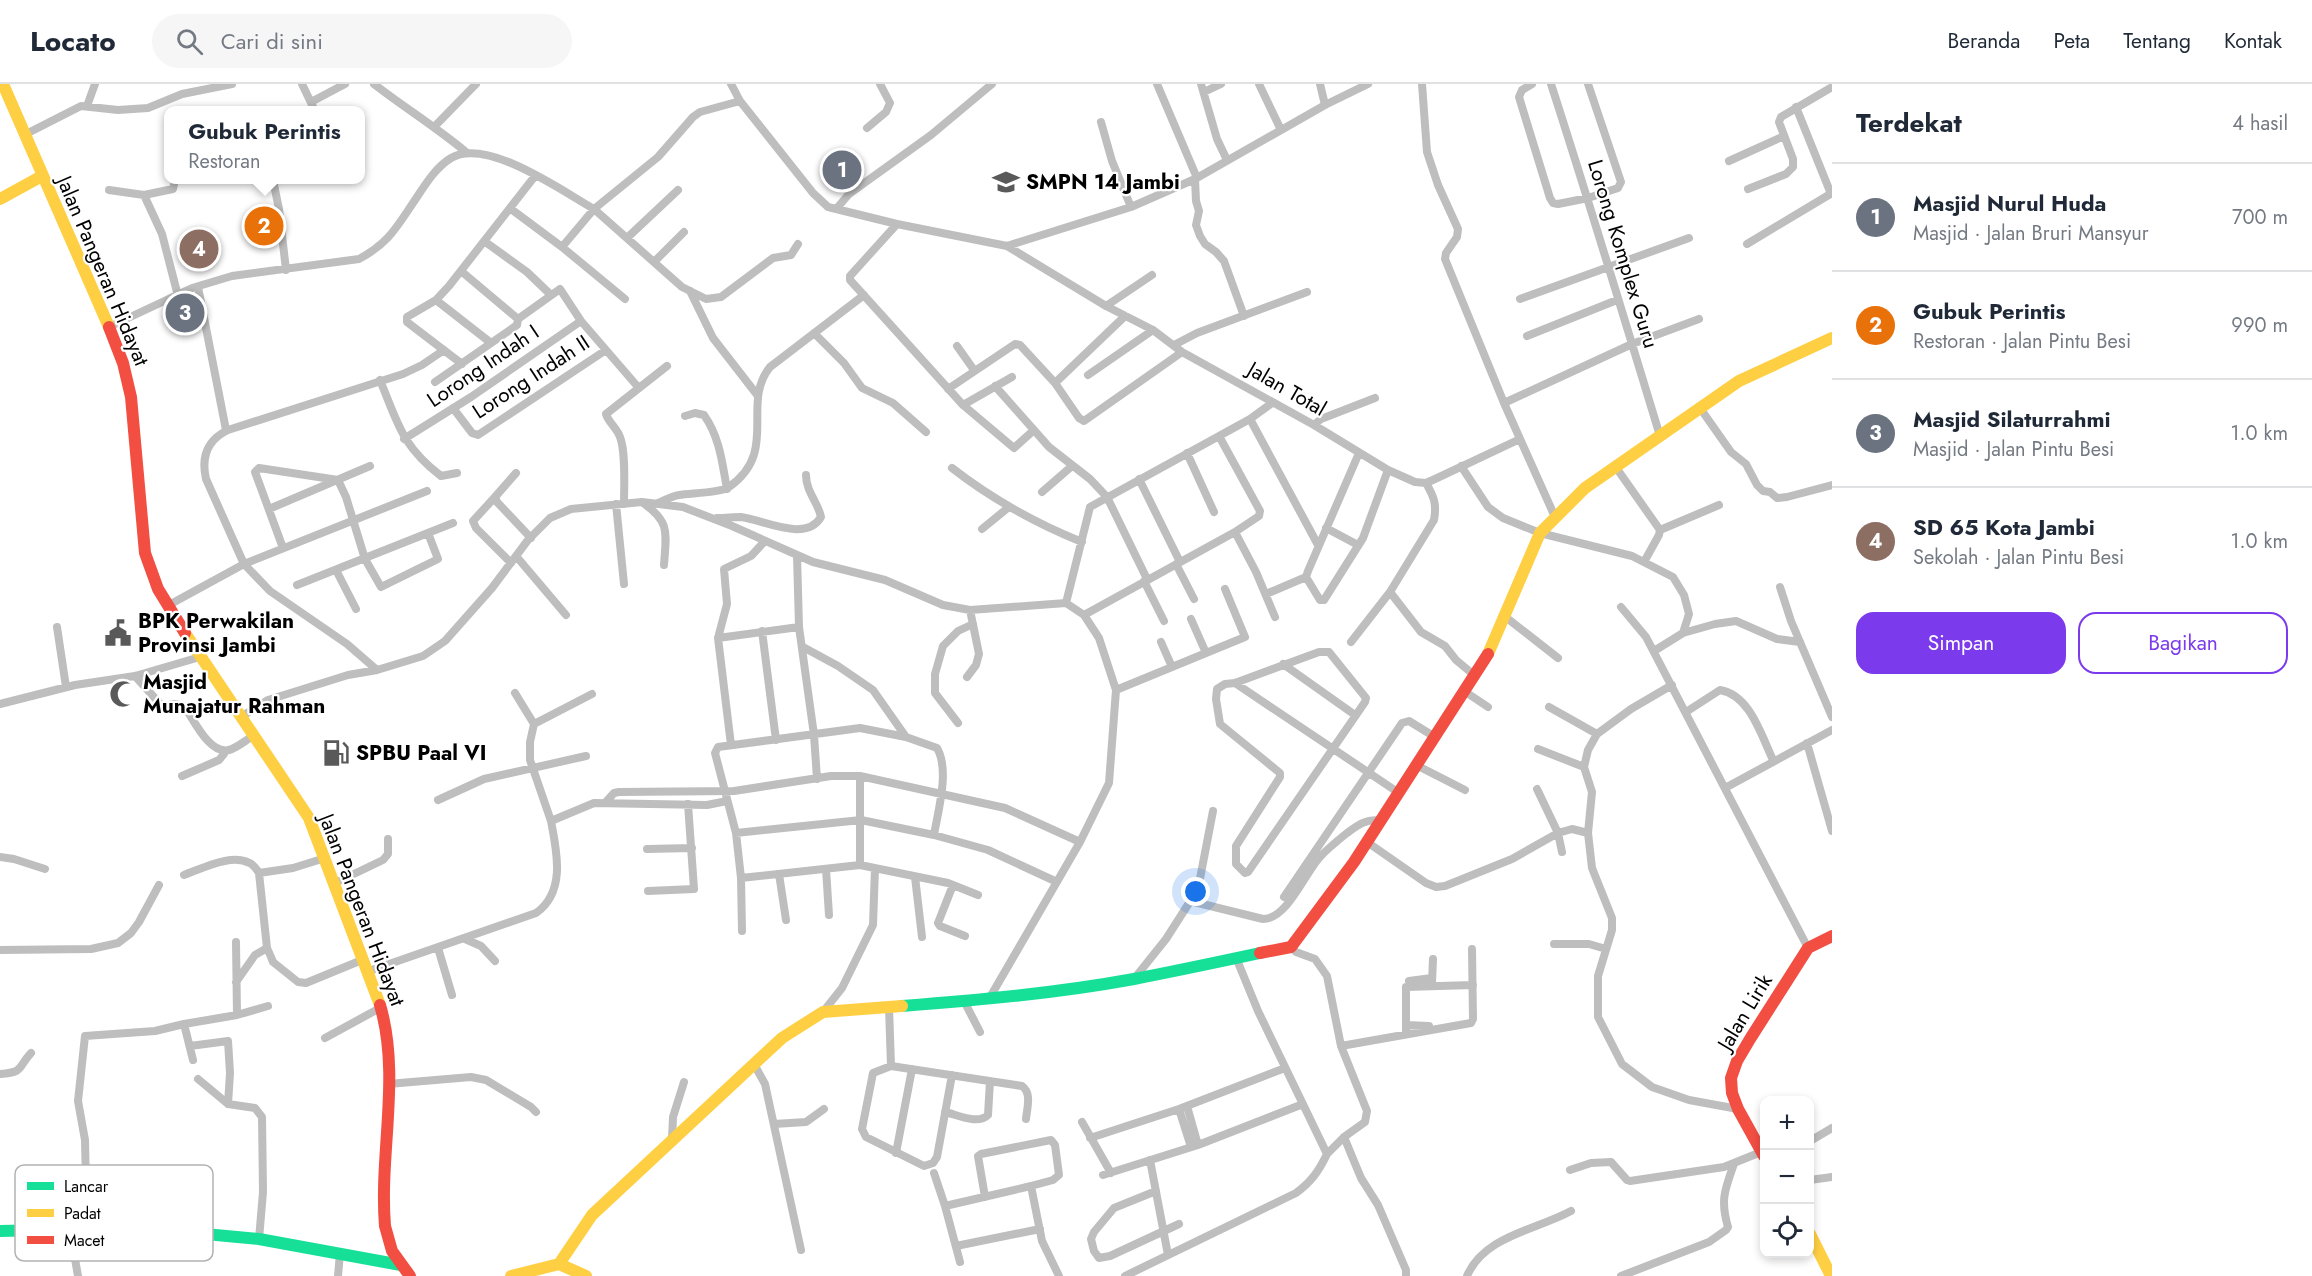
<!DOCTYPE html>
<html lang="id">
<head>
<meta charset="utf-8">
<style>
	:root { --surface:#fff; --page:#f6f6f7; --text:#1f2937; --muted:#747a83; --line:#e0e1e3; --accent:#7c3aed }
	body { margin:0; font-family:Jost,sans-serif; background:var(--page); color:var(--text) }
	.controls { position:absolute; right:18px; bottom:18px; display:grid; overflow:hidden; border-radius:12px; box-shadow:0 3px 9px #0003 }
	.controls button { width:54px; height:54px; display:grid; place-items:center; padding:0; border:0; border-bottom:2px solid var(--line); background:var(--surface); color:var(--text); font:30px sans-serif }
	.you { position:absolute; left:1196px; top:808px; width:21px; height:21px; margin:-15px; border:4px solid #fff; border-radius:50%; background:#1a73e8; box-shadow:0 0 0 9px #1a73e833 }
	.badge { display:grid; place-items:center; width:39px; height:39px; border-radius:50%; background:var(--accent); color:#fff; font-size:20px; font-weight:700 }
	.pin { position:absolute; translate:-50% -50%; border:3px solid #fff; box-shadow:0 2px 6px #0006 }
	.popup { position:absolute; left:164px; top:22px; width:201px; height:78px; box-sizing:border-box; display:grid; place-content:center; border-radius:12px; background:var(--surface); filter:drop-shadow(0 2px 4px #0005); font-size:20px; white-space:nowrap; color:var(--muted) }
	.popup b { font-size:22px; color:var(--text) }
	.popup::after { content:''; position:absolute; left:50%; top:100%; margin-left:-12px; border:12px solid transparent; border-top-color:var(--surface) }
	.list { margin:0; padding:0; list-style:none }
	h2 { display:flex; justify-content:space-between; align-items:center; height:78px; margin:0; padding:0 24px; font-size:26px }
	h2 small { font-size:20px; font-weight:400; color:var(--muted) }
	.list li { display:grid; grid-template-columns:39px 1fr auto; gap:18px; align-items:center; box-sizing:border-box; height:108px; padding:0 24px; border-top:2px solid var(--line) }
	.list b { display:block; font-size:22px; white-space:nowrap }
	.list p { margin:0; font-size:20px; white-space:nowrap; color:var(--muted) }
	.list em { font-size:20px; font-style:normal; color:var(--muted) }
	.actions { display:flex; gap:12px; padding:18px 24px }
	.actions a { flex:1; padding:14px 0; border:2px solid var(--accent); border-radius:18px; text-align:center; font-size:21px; color:var(--accent) }
	.actions .main { background:var(--accent); color:#fff }
	.icon { flex:none; width:33px; height:33px; fill:none; stroke:currentColor; stroke-width:2; stroke-linecap:round; stroke-linejoin:round }
	.map { position:relative; flex:none; width:1832px; height:1192px; overflow:hidden }
	header { display:flex; align-items:center; gap:36px; box-sizing:border-box; height:84px; padding:0 30px; background:var(--surface); border-bottom:2px solid var(--line) }
	header strong { font-size:28px }
	nav { display:flex; gap:33px; margin-inline-start:auto; font-size:21px }
	.search { width:420px; height:54px; background:var(--page); display:flex; align-items:center; gap:15px; box-sizing:border-box; padding:0 21px; border-radius:33px; color:var(--muted); font-size:22px }
	main { display:flex }
	aside { flex:1; background:var(--surface) }
	.map>svg:first-child { display:block }
	.lines { fill:none; stroke-linecap:round; stroke-linejoin:round }
	.street { stroke:#bebebe; stroke-width:8 }
	.fast { stroke:#16e098; stroke-width:12 }
	.slow { stroke:#ffcf43; stroke-width:12 }
	.jam { stroke:#f24e42; stroke-width:12 }
	.labels { text-anchor:middle; dominant-baseline:central; stroke-width:4.5; stroke-linejoin:round; paint-order:stroke }
	.poi-label { font-size:21px; font-weight:bold; fill:#000; stroke:#fff; text-anchor:start }
	.street-label { font-size:21px; fill:#000; stroke:#fff }
	.key { fill:#fff; stroke:#b2b2b2; stroke-width:1.5 }
	.key-label { font-size:16px; fill:#000 }
</style>
</head>
<body>
<header>
<strong>Locato</strong>
<div class="search"><svg class="icon" aria-label="search" viewBox="0 0 24 24"><circle cx="10" cy="10" r="6"/><path d="M15 15l6 6"/></svg>Cari di sini</div>
<nav><a>Beranda</a><a>Peta</a><a>Tentang</a><a>Kontak</a></nav>
</header>
<main>
<div class="map">
<svg width="1832" height="1192" viewBox="0 0 1832 1192">
	<rect width="100%" height="100%" fill="#fff"/>
	<g class="lines">
		<path class="street" d="M302 0 315 27
			M374 0C405 24 436 43 466 68
			M731 0 740 17 813 109 828 123 897 140 1007 162 1131 123 1195 95 1325 21 1368 0
			M1157 0 1197 94
			M1201 0 1217 55 1227 76
			M1259 0 1281 46
			M1320 0 1325 21
			M1422 0 1427 68 1438 101 1458 145 1457 153 1446 169 1445 175 1504 319 1555 433
			M1532 0 1522 6 1519 13 1550 114 1553 119 1558 120 1588 114 1618 104 1621 98 1588 0
			M1551 0C1589 117 1624 234 1660 352
			M1204 8 1221 0
			M311 18 345 0
			M87 22 95 0
			M1796 23 1831 110
			M1101 38 1112 77 1131 123
			M435 42 476 0
			M867 44 886 28 890 19 880 0
			M24 51 81 22 118 26 148 24 182 10 232 0
			M1729 77 1784 52
			M1195 95 1196 117 1199 127 1196 141 1200 152 1205 160 1216 168 1224 177 1244 232
			M273 96 279 125 286 186
			M1748 105 1786 90 1793 83V75L1779 38 1781 33 1832 3
			M109 106 144 111 173 105 175 96
			M144 111 162 150 178 212
			M837 124 849 110 931 51 992 0
			M511 125 562 163 625 215
			M897 140 850 192V196L963 321 1014 364 1034 346
			M627 154 678 106
			M484 157 527 188 551 211
			M1747 160 1832 109
			M1007 162 1106 222 1153 246 1182 268 1314 341 1388 386 1415 398 1426 399 1435 395 1520 355
			M562 163 594 125 682 203 706 215 721 213 773 174 791 171 798 160
			M654 178 684 148
			M461 187 518 235
			M198 203 226 346
			M690 207 713 254 758 312
			M1520 215 1689 154
			M436 216 491 259
			M1106 222 1152 191
			M109 243 192 204 232 192 359 175C389 159 396 144 415 116 425 101 435 84 451 74 487 53 562 107 594 125L658 73 693 33 700 28 740 17
			M814 249 844 279 862 304 893 319 926 348
			M1527 252 1617 216
			M1174 261 1197 249 1307 208
			M957 262 974 286
			M462 280 407 238V233L436 216 449 202 535 92
			M1088 291 1153 246
			M380 296C398 340 402 362 441 392L457 389
			M435 298 510 246 517 241 518 235 560 205 581 237 638 303
			M1055 299 1125 232
			M995 302 1049 363 1090 395 1107 413 1147 495
			M948 305 1015 260 1020 261 1055 299 1079 334 1084 337 1182 268
			M1504 319 1632 260 1699 235
			M963 321 1012 293
			M453 324 472 349 478 351 606 266
			M1700 324 1731 368 1746 380 1757 401 1763 407 1770 408 1777 414 1787 413 1832 401
			M685 332 695 329 704 331C720 354 722 378 727 405
			M1250 335 1318 461
			M1314 341 1321 335 1375 314
			M404 355 471 313 581 237
			M1187 369 1214 428
			M1359 369 1308 487 1306 493 1320 516H1324L1363 454 1388 386
			M1461 382 1488 423 1503 434 1540 449 1632 472 1673 493 1684 511 1689 530 1683 549 1654 567
			M1615 382 1660 446 1659 451 1644 478
			M952 384C992 415 1035 439 1082 458
			M516 389 495 413 497 418 531 454
			M1139 395 1180 478
			M338 396 346 413 365 475 381 503 438 475 428 449
			M1042 408 1072 382
			M495 413 473 437 476 444 511 479
			M643 419C671 438 666 450 664 481
			M658 419C665 416 672 412 679 411 691 409 720 409 729 403 780 367 740 320 770 283L864 211
			M616 420 624 500
			M624 420C624 403 626 368 620 353 617 344 608 338 606 330L667 282
			M269 425 370 382
			M717 434C725 434 734 433 741 433 764 436 806 459 821 433 818 418 806 408 806 391
			M1326 444 1358 461
			M982 445 1009 423
			M1660 446 1719 421
			M1235 448 1256 488 1275 533
			M283 464 255 388 259 384 338 396
			M797 471 799 543 814 651 817 695
			M516 472 566 531
			M1176 480 1194 515
			M336 486 356 525
			M1144 497 1164 537
			M297 501 453 439
			M1780 503 1791 537 1832 633
			M1390 508 1421 548 1445 562 1456 576 1474 591
			M1266 510 1306 493
			M1066 519 1090 423 1250 335 1272 319
			M167 522 244 480 427 407
			M1621 523 1646 553 1808 864
			M1084 531 1235 448 1259 432 1260 427 1219 352
			M1503 531 1558 574
			M1191 535 1206 569
			M57 543 66 603
			M762 547 776 656
			M1683 549 1715 540 1736 537 1777 555 1800 558
			M718 554 799 543
			M1161 558 1172 583
			M1351 558 1390 508 1434 436C1437 420 1434 413 1426 399
			M803 563 838 582 873 606 906 653
			M1319 568H1329L1366 614 1365 618 1248 788 1245 789 1236 780V762L1280 693V689L1220 640 1216 615 1217 605 1225 600 1235 599Z
			M1283 580 1355 631
			M377 586 347 560 270 507 244 480 206 395C201 373 207 356 228 346L403 290 422 281 444 266
			M135 592 162 622 175 620 184 622C193 634 209 671 229 666 237 664 246 656 253 652
			M967 593 976 581 979 570 970 526
			M1235 599 1399 709
			M1672 601 1631 625 1597 650 1588 666 1584 683 1592 708 1588 749 1592 784 1612 834V846L1598 892V933L1622 980 1652 1003 1689 1016 1738 1025
			M1116 606 1245 553 1225 505
			M1464 607 1488 623
			M515 609 534 640 530 658V676L551 737
			M0 620 75 601 135 592 200 573
			M1549 623 1597 650
			M1686 628 1720 606C1750 611 1761 651 1773 676
			M241 633 268 616 348 591 377 586 423 572 445 557 492 504 528 456 550 434 571 425 642 418 683 423 732 442 813 478 885 496 943 521 970 526 1066 519 1084 531 1099 554 1116 606 1109 699 1080 758 989 915
			M958 639 935 609V590L943 562 958 547 973 540
			M534 640 592 610
			M1807 659 1832 747
			M731 661 718 554 727 520 724 485 751 472 765 457
			M1538 665 1584 683
			M1416 681 1465 706
			M182 692 219 676 224 670 223 666
			M1725 704 1832 646
			M1537 705 1558 749 1562 768
			M438 716 484 695 586 672
			M605 719 614 709 619 708 734 707 831 692H860L1005 724 1080 758
			M736 749 861 736 934 751 988 766 1057 798
			M1367 758 1426 799 1436 803 1445 802 1512 775 1558 749 1572 745 1588 749
			M647 765 692 764
			M0 773 14 775 45 785
			M860 781V692
			M826 785 829 831
			M259 789 293 784 325 774
			M779 790 786 836
			M184 791C206 783 245 762 259 789L267 864 271 873 273 878 298 898 306 899 362 876
			M915 793 922 853
			M741 794 860 781 948 799 978 811
			M335 799 383 776 388 770V755
			M953 801 938 839 940 842 965 852
			M648 807 694 805 688 720
			M1284 813 1402 639 1409 637 1435 653
			M1190 817 1263 835C1287 835 1304 791 1319 774 1327 765 1337 757 1347 749 1358 741 1367 734 1381 737
			M742 847 741 794 736 749 715 669 718 663 860 644 906 653 937 664C950 686 938 727 934 751
			M465 855 481 862 495 877
			M236 858 237 931
			M1554 860H1589L1606 865
			M1291 863 1296 868 1315 875 1327 892 1341 962 1367 1027 1365 1038 1344 1053 1327 1070
			M438 864 452 911
			M0 866 91 865 118 859 131 849 139 838 159 801
			M369 887 536 829C566 808 557 768 551 737L594 719 707 721 727 717
			M1134 895 1166 855 1198 805 1213 727
			M1409 897 1432 894
			M236 898 255 871 267 864
			M1432 899 1433 875
			M964 917 980 948
			M889 923 891 982
			M823 928 842 904 873 841 875 784
			M184 940 193 976
			M1406 941 1429 942
			M1406 949V903L1473 901
			M325 954 380 924
			M190 962 228 957 230 989 228 1020
			M1341 962 1471 939 1473 935 1472 865
			M754 980 765 1000 801 1166
			M0 990C25 988 17 984 31 969
			M952 991 937 1073 933 1079 924 1082 866 1053 862 1045 873 989 891 982 1022 1002C1032 1009 1027 1024 1026 1035
			M198 995 228 1020 255 1024 262 1033 263 1108 259 1155
			M388 1000 471 993 486 996 531 1023 536 1028
			M1187 1022 1198 1061
			M1179 1025 1191 1063
			M945 1028C958 1031 978 1041 988 1031L990 997
			M1082 1038 1111 1089
			M774 1040 806 1038 824 1025
			M1344 1053 1361 1094 1378 1121 1406 1186V1192
			M1090 1054 1179 1025 1285 984
			M672 1056 673 1033 684 998
			M1810 1057 1832 1044
			M896 1069 912 985
			M1150 1076 1168 1171
			M1570 1086 1591 1079 1611 1078 1627 1096 1630 1097 1724 1083 1761 1068
			M934 1089 945 1122
			M1103 1091 1198 1061 1303 1020
			M1810 1096 1832 1093
			M1156 1107 1114 1124 1094 1148 1091 1155 1094 1167 1099 1174 1110 1172 1179 1140
			M985 1113 978 1072 981 1070 1051 1056 1055 1061 1059 1091 1053 1096 1031 1102
			M87 1145 85 1056 78 1017 85 952 155 947 184 940 237 931 268 922
			M70 1146 78 1192
			M956 1162 1040 1145
			M960 1178 945 1122 1031 1102 1042 1157 1059 1192
			M338 1192 340 1169
			M1125 1192 1296 1109C1311 1098 1319 1087 1327 1070L1258 927 1237 876
			M1467 1192C1484 1152 1536 1146 1571 1127
			M1621 1192 1709 1158 1726 1146 1728 1143C1720 1116 1725 1105 1734 1080"/>
		<path class="fast" d="M902 922C980 916 1057 909 1134 895 1176 887 1218 878 1260 869
			M0 1147 141 1144 259 1155 401 1181"/>
		<path class="slow" d="M3 0 109 243
			M0 115 42 92
			M185 549 309 734 380 921
			M1488 570 1540 449 1585 404 1739 297 1832 254
			M1810 1150 1831 1192
			M559 1180 592 1131 782 954 823 928 902 922
			M511 1192 559 1180 586 1192"/>
		<path class="jam" d="M109 243 123 279 131 313 145 469 158 505 185 549
			M1260 869 1291 863 1354 778 1488 570
			M380 921C401 992 379 1069 385 1142L392 1167 410 1192
			M1764 1072 1738 1025 1732 1009 1731 994 1737 977 1750 955 1808 864 1832 852"/>
	</g>
	<defs>
		<symbol id="school-bare" viewBox="-9 -9 18 18"><path d="M0-5L7-2L0 1L-7-2ZM-4 1L0 2.5L4 1V4Q0 6-4 4Z" fill="#595959" stroke="#fff" stroke-width="2.5" paint-order="stroke"/></symbol>
		<symbol id="civic-bare" viewBox="-9 -9 18 18"><path d="M-.6-6.5H3V-4.5H.6V-3L4-1V1h2V6H-6V1h2V-1L-.6-3ZM-1.2 2.5V6h2.4V2.5Z" fill="#595959" stroke="#fff" stroke-width="2.5" paint-order="stroke"/></symbol>
		<symbol id="mosque-bare" viewBox="-9 -9 18 18"><path d="M3.5-4.9A6 6 0 1 0 3.5 4.9A5 5 0 1 1 3.5-4.9Z" fill="#595959" stroke="#fff" stroke-width="2.5" paint-order="stroke"/></symbol>
		<symbol id="fuel-bare" viewBox="-9 -9 18 18"><path d="M-5.5-6h7V0h2V4h1.3V-2.5L3-4.5l.8-.8L6-3V5H2.5V1h-1V6h-7ZM-4.2-4.7v3.2H.2V-4.7Z" fill="#595959" stroke="#fff" stroke-width="2.5" paint-order="stroke"/></symbol>
	</defs>
	<g fill-rule="evenodd">
		<use href="#school-bare" x="987" y="79" width="38" height="38"/>
		<use href="#civic-bare" x="99" y="530" width="38" height="38"/>
		<use href="#mosque-bare" x="104" y="591" width="38" height="38"/>
		<use href="#fuel-bare" x="317" y="650" width="38" height="38"/>
	</g>
	<g class="labels">
		<g class="poi-label">
			<text x="1026" y="98">SMPN 14 Jambi</text>
			<text x="138" y="537">BPK Perwakilan<tspan x="138" dy="24">Provinsi Jambi</tspan></text>
			<text x="143" y="598">Masjid<tspan x="143" dy="24">Munajatur Rahman</tspan></text>
			<text x="356" y="669">SPBU Paal VI</text>
		</g>
		<g class="street-label">
			<text transform="translate(1623 170) rotate(73)">Lorong Komplex Guru</text>
			<text transform="translate(103 187) rotate(67)">Jalan Pangeran Hidayat</text>
			<text transform="translate(483 282) rotate(-34)">Lorong Indah I</text>
			<text transform="translate(531 293) rotate(-33)">Lorong Indah II</text>
			<text transform="translate(1287 305) rotate(30)">Jalan Total</text>
			<text transform="translate(362 826) rotate(69)">Jalan Pangeran Hidayat</text>
			<text transform="translate(1745 928) rotate(-59)">Jalan Lirik</text>
		</g>
	</g>
	<rect x="15" y="1081" width="198" height="96" rx="9" class="key"/>
	<rect x="27" y="1098" width="27" height="8" fill="#16e098"/>
	<rect x="27" y="1125" width="27" height="8" fill="#ffcf43"/>
	<rect x="27" y="1152" width="27" height="8" fill="#f24e42"/>
	<g class="key-label">
		<text x="64" y="1108">Lancar</text>
		<text x="64" y="1135">Padat</text>
		<text x="64" y="1162">Macet</text>
	</g>
</svg>
<div class="controls">
<button>+</button>
<button>−</button>
<button><svg class="icon" aria-label="locate" viewBox="0 0 24 24"><circle cx="12" cy="12" r="6"/><path d="M12 2v4M12 18v4M2 12h4M18 12h4"/></svg></button>
</div>
<div class="you"></div>
<div class="pin badge" style="left:842px;top:86px;background:#6b7280">1</div>
<div class="pin badge" style="left:264px;top:142px;background:#e8710a">2</div>
<div class="popup"><b>Gubuk Perintis</b>Restoran</div>
<div class="pin badge" style="left:185px;top:229px;background:#6b7280">3</div>
<div class="pin badge" style="left:199px;top:165px;background:#8d6e63">4</div>
</div>
<aside>
<h2>Terdekat<small>4 hasil</small></h2>
<ul class="list">
<li><span class="badge" style="background:#6b7280">1</span><div><b>Masjid Nurul Huda</b><p>Masjid · Jalan Bruri Mansyur</p></div><em>700 m</em></li>
<li><span class="badge" style="background:#e8710a">2</span><div><b>Gubuk Perintis</b><p>Restoran · Jalan Pintu Besi</p></div><em>990 m</em></li>
<li><span class="badge" style="background:#6b7280">3</span><div><b>Masjid Silaturrahmi</b><p>Masjid · Jalan Pintu Besi</p></div><em>1.0 km</em></li>
<li><span class="badge" style="background:#8d6e63">4</span><div><b>SD 65 Kota Jambi</b><p>Sekolah · Jalan Pintu Besi</p></div><em>1.0 km</em></li>
</ul>
<div class="actions"><a class="main">Simpan</a><a>Bagikan</a></div>
</aside>
</main>
</body>
</html>
